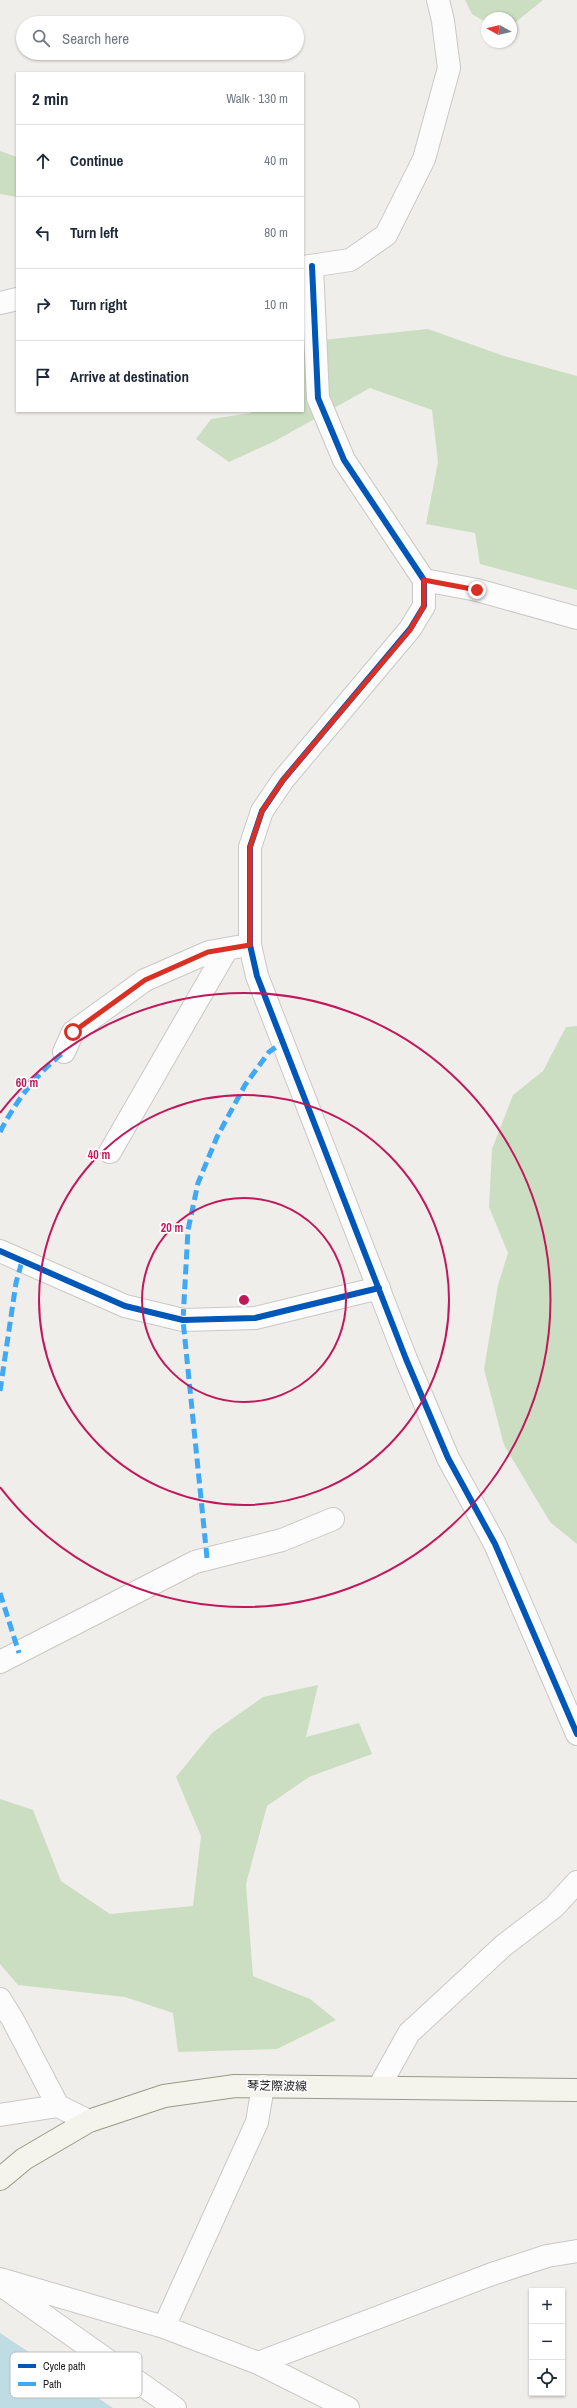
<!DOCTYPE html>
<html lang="en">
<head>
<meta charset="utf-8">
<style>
	:root { --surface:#fff; --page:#f6f6f7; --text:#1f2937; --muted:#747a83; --line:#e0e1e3 }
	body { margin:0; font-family:"Archivo Narrow","Noto Sans JP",sans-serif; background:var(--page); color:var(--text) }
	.controls { position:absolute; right:12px; bottom:12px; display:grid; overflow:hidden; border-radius:0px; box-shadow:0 1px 3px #0004 }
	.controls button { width:36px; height:36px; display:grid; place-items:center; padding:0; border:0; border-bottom:1px solid var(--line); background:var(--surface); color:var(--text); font:20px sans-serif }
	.compass { position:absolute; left:481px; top:12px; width:36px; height:36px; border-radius:50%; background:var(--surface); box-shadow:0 1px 3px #0004; rotate:278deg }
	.stop { position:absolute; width:12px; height:12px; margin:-9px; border:3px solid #d93025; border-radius:50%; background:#fff }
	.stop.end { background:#d93025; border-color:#fff; box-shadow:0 1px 4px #0008 }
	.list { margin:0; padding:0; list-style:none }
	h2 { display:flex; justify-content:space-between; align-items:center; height:52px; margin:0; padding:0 16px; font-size:17px }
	h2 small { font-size:13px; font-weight:400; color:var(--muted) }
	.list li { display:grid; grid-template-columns:26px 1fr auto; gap:12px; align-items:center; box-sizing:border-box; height:72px; padding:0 16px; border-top:1px solid var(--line) }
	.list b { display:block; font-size:15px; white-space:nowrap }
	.list em { font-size:13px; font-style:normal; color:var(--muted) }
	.icon { flex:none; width:22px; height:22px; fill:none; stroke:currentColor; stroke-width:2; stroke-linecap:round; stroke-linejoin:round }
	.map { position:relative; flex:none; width:577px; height:2408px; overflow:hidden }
	.search { position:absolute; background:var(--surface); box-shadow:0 1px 3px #0004; left:16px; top:16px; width:288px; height:44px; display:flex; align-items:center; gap:10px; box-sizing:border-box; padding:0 14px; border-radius:22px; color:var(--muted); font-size:15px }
	.panel { position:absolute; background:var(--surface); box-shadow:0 1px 3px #0004; left:16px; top:72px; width:288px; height:340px; border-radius:0px }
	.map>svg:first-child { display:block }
	.forest { fill:#cbdec1 }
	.water { fill:#bfdbe3 }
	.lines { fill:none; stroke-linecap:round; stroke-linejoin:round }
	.street-casing { stroke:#c9c8c7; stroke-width:24 }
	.secondary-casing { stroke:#999a82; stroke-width:24 }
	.street { stroke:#fdfcfc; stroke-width:22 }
	.secondary { stroke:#f4f4ed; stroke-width:22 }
	.quiet { stroke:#3fa9f5; stroke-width:5; stroke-dasharray:10 5; stroke-linecap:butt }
	.cycleway-casing { stroke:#fff; stroke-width:8 }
	.cycleway { stroke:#0057b8; stroke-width:6 }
	.route { stroke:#d93025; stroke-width:5 }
	.ring { fill:none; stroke:#c2185b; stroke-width:2 }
	.labels { text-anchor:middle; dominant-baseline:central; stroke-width:3.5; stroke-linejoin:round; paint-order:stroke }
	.street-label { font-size:12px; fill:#222; stroke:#fff }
	.key { fill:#fff; stroke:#bdbdbd; stroke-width:1 }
	.key-label { font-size:11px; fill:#222 }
	.centre { fill:#c2185b; stroke:#fff; stroke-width:2 }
	.ring-label { font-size:12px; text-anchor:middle; font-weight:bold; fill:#c2185b; stroke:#fff; stroke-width:3.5; stroke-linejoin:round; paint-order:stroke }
</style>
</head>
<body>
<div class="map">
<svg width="577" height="2408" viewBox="0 0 577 2408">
	<rect width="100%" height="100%" fill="#f0eeeb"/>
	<path class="forest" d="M465 0H543L511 26V18H487V23L472 14Z
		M0 151 17 157V197L0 194Z
		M428 329 504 356 577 376V590L480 564 475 533 426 524 438 462 432 410 370 388 275 441 229 462 196 439 211 419 251 413 252 411H303V342Z
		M577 1026V1544L550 1522 504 1445 484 1369 498 1285 508 1253 489 1207 492 1149 513 1095 543 1071 566 1027Z
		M318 1685 306 1737 359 1723 372 1754 309 1777 267 1806 246 1884 253 1976 310 1999 336 2020 277 2049 178 2052 173 2013 125 1997 18 1985 0 1964V1799L33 1810 61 1881 110 1914 193 1906 201 1836 176 1777 212 1733 263 1697Z"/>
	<path class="water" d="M0 2333 113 2408H0Z"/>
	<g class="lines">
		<defs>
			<path id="street" d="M312 266 318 398 344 460 424 580V606L410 629 283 780 262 811 250 847V945L257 976 406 1359 448 1458 495 1544 577 1734
				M303 267 350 260 386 235 424 159 449 68 443 21 438 0
				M0 303 17 299
				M424 580 477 590 577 618
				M64 1052 73 1032 145 980 209 952 237 947
				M110 1152 227 949
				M0 1251 125 1306 183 1320 255 1318 379 1288
				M0 1662 195 1562 282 1540 333 1519
				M0 1999 13 2020 58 2106
				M379 2087 409 2033 503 1946 554 1907 577 1882
				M0 2115 58 2106 89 2121
				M0 2279 164 2327 258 2363 348 2408
				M1 2285 175 2408
				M164 2327 257 2122 263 2086
				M258 2363 492 2274 547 2256 577 2251"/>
			<path id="secondary" d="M0 2179 24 2159 89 2121 164 2096 235 2086 577 2090"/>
		</defs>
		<use href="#street" class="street-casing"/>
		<use href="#secondary" class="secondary-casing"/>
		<use href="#street" class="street"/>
		<use href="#secondary" class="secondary"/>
		<path class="quiet" d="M0 1132C16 1101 36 1074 64 1052
			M0 1391 16 1283 22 1261
			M207 1558 183 1320 188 1230 198 1183 217 1137 245 1085 269 1052 283 1042
			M0 1593 19 1653"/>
		<defs>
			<path id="cycleway" d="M312 266 318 398 344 460 424 580V606L410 629 283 780 262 811 250 847V945L257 976 406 1359 448 1458 495 1544 577 1734
				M0 1251 125 1306 183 1320 255 1318 379 1288"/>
		</defs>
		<use href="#cycleway" class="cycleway-casing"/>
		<use href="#cycleway" class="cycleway"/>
	</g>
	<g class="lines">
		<path class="route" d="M73 1032 145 980 208 952 250 945V847L262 811 283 780 410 630 424 606V580L477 590"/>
	</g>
	<g class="ring">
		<circle cx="244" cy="1300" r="102"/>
		<circle cx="244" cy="1300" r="205"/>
		<path d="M0 1113A307 307 0 1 1 0 1487"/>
	</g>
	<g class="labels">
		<g class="street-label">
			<text transform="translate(277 2086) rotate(1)">琴芝際波線</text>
		</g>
	</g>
	<rect x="10" y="2352" width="132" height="46" rx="6" class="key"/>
	<rect x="18" y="2364" width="18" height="4" fill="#0057b8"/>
	<rect x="18" y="2382" width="18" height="4" fill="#3fa9f5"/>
	<g class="key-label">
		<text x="43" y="2370">Cycle path</text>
		<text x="43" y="2388">Path</text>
	</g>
	<circle cx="244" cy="1300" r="6" class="centre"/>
	<g class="ring-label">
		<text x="27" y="1087">60 m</text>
		<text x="99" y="1159">40 m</text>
		<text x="172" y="1232">20 m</text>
	</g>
</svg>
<div class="controls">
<button>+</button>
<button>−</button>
<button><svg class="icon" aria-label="locate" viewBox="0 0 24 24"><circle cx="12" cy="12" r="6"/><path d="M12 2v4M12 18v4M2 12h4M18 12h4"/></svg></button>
</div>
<svg class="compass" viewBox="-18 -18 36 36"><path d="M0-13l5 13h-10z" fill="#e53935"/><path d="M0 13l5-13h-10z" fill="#747a83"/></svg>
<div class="stop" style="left:73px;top:1032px"></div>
<div class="stop end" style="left:477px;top:590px"></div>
<div class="search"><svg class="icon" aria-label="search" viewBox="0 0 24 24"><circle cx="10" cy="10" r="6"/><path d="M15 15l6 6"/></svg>Search here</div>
<section class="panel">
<h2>2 min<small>Walk · 130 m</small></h2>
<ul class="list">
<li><svg class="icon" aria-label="ahead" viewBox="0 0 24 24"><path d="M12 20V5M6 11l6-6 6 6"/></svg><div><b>Continue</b></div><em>40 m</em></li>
<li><svg class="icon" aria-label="left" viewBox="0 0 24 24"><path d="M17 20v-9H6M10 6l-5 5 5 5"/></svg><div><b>Turn left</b></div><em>80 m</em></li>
<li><svg class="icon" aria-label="right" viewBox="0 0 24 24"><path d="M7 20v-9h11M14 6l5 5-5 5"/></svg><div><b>Turn right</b></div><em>10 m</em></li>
<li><svg class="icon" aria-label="arrive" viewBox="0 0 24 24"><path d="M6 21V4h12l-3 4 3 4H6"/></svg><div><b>Arrive at destination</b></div></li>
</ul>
</section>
</div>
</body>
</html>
